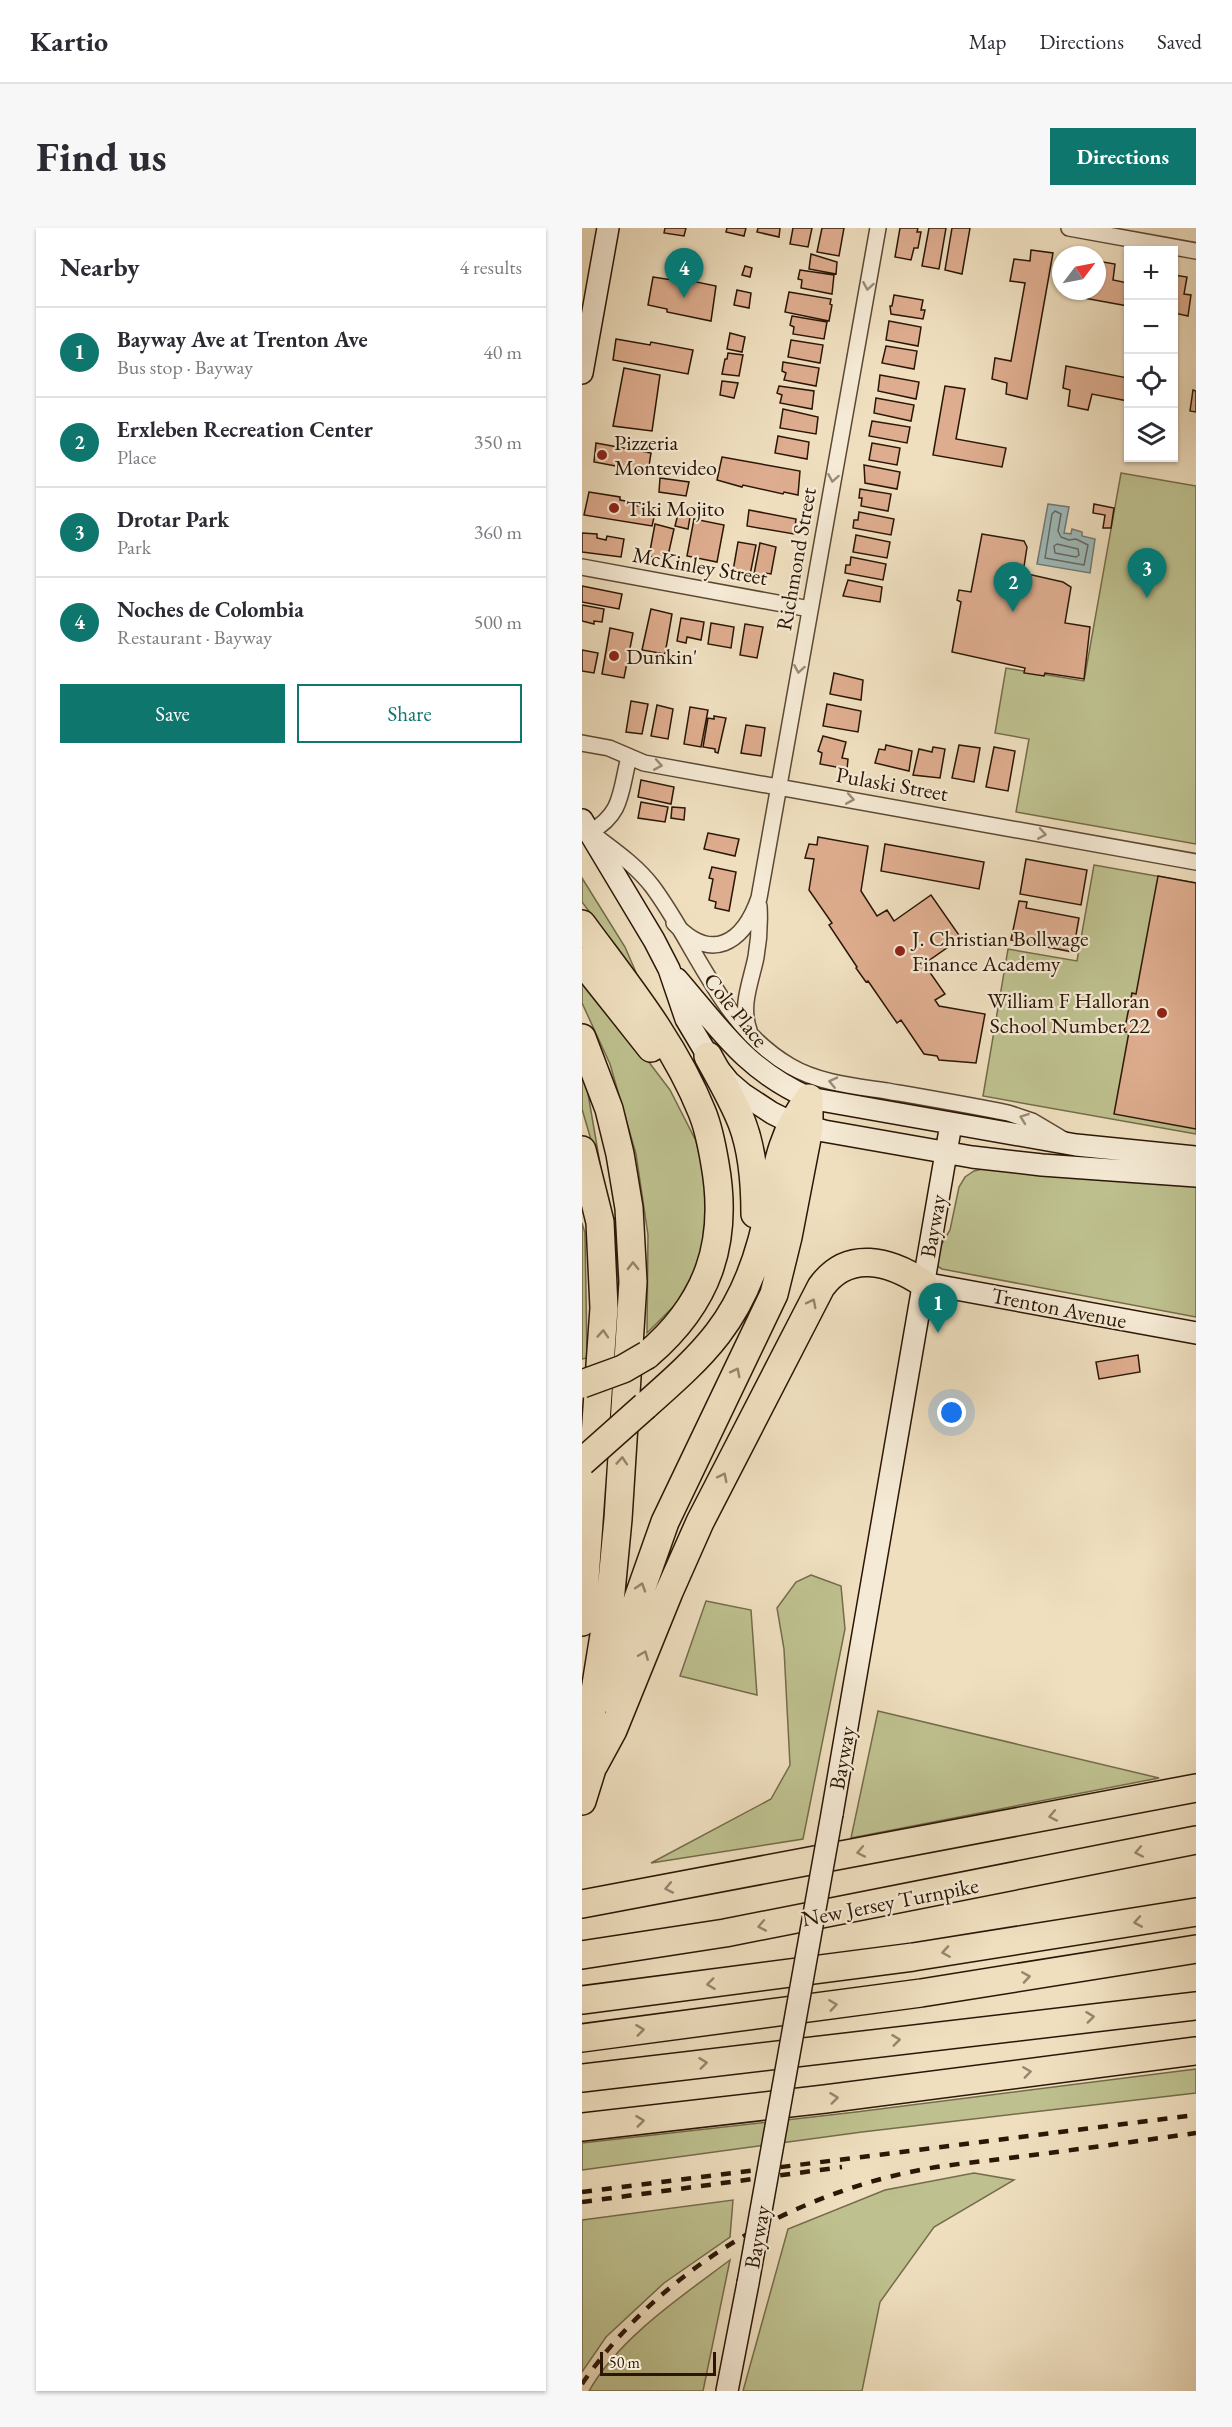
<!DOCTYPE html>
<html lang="en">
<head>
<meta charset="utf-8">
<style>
	:root { --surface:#fff; --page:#f7f7f7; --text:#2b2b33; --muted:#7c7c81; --line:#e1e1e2; --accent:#0f766e }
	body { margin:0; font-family:"EB Garamond",serif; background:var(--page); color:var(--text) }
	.controls { position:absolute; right:18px; top:18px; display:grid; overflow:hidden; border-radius:0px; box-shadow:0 2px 4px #0004 }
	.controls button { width:54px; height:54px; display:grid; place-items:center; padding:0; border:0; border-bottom:2px solid var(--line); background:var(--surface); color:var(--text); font:30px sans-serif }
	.compass { position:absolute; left:470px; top:18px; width:54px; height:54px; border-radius:50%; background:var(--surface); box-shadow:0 2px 4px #0004; rotate:58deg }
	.scale { position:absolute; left:18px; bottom:15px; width:116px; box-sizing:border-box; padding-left:6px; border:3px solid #2b1606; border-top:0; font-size:16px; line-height:21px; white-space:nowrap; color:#2b1606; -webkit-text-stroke:4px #f5ead5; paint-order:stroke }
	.you { position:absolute; left:370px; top:1185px; width:21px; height:21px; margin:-15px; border:4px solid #fff; border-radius:50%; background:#1a73e8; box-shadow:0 0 0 9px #1a73e833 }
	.badge { display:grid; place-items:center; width:39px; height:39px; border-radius:50%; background:var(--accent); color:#fff; font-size:20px; font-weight:700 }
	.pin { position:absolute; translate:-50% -50px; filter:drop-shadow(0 2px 3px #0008) }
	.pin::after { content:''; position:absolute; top:32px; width:21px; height:18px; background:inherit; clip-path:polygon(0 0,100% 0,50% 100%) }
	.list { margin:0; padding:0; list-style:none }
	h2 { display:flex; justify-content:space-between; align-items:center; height:78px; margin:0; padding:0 24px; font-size:26px }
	h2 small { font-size:20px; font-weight:400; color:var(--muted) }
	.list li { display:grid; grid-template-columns:39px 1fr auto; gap:18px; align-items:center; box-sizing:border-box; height:90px; padding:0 24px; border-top:2px solid var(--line) }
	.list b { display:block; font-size:22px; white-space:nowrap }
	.list p { margin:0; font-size:20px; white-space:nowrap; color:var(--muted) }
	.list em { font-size:20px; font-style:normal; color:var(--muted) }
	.actions { display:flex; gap:12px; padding:18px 24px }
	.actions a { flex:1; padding:14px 0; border:2px solid var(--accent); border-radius:0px; text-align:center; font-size:21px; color:var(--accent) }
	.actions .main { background:var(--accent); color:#fff }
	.icon { flex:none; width:33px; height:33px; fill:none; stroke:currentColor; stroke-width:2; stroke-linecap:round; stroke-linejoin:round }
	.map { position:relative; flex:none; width:614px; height:2163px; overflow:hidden; border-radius:0px }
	header { display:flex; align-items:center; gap:36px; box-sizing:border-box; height:84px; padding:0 30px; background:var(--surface); border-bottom:2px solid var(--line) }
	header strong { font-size:28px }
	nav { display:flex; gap:33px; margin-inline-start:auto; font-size:21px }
	.intro { display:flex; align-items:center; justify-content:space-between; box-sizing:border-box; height:144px; padding:0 36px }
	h1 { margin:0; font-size:42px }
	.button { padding:15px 27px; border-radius:0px; background:var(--accent); color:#fff; font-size:21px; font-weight:700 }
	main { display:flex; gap:36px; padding:0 36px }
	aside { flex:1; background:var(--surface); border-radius:0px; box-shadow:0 2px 4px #0004 }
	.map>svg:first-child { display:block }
	.green { fill:#bec18f; stroke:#746c4a; stroke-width:1.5 }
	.water { fill:#9dbabb; stroke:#6f7873; stroke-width:1.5 }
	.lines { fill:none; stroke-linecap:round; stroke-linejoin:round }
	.shore { stroke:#646860; stroke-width:1.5 }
	.building { fill:#dead8f; stroke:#2b1606; stroke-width:1.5 }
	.street-casing { stroke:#5c4834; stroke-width:18 }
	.secondary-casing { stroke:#2b1606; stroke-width:24 }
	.highway-casing { stroke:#2b1606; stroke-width:30 }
	.street { stroke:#f5ead5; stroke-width:15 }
	.secondary { stroke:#f5ead5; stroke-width:21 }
	.highway { stroke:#efdfbf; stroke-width:27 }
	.rail { stroke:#2b1606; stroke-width:4.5; stroke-dasharray:10 10; stroke-linecap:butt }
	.secondary-bridge-casing { stroke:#2b1606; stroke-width:24; stroke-linecap:butt }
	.highway-bridge-casing { stroke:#2b1606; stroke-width:30; stroke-linecap:butt }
	.secondary-bridge { stroke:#f5ead5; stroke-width:21 }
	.highway-bridge { stroke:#efdfbf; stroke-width:27 }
	.oneway { stroke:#9a8b78 }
	.oneway2 { stroke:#97856c }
	.poi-dot { fill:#8f2418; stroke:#f5ead5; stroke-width:2 }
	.labels { text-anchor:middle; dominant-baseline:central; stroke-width:4.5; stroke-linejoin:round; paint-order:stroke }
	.poi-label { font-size:22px; fill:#2b1606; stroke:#f5ead5; text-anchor:start }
	.street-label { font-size:22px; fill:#2b1606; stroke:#f5ead5 }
</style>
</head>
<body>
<header>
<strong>Kartio</strong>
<nav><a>Map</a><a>Directions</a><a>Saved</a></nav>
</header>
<div class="intro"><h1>Find us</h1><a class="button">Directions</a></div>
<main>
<aside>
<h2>Nearby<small>4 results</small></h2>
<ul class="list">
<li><span class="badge">1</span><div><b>Bayway Ave at Trenton Ave</b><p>Bus stop · Bayway</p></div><em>40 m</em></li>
<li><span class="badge">2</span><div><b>Erxleben Recreation Center</b><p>Place</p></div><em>350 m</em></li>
<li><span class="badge">3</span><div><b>Drotar Park</b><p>Park</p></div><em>360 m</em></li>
<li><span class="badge">4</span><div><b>Noches de Colombia</b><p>Restaurant · Bayway</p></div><em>500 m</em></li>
</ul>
<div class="actions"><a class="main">Save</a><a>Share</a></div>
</aside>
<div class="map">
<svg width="614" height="2163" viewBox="0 0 614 2163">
	<rect width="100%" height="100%" fill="#efdfbf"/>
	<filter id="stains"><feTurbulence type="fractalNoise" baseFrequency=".00333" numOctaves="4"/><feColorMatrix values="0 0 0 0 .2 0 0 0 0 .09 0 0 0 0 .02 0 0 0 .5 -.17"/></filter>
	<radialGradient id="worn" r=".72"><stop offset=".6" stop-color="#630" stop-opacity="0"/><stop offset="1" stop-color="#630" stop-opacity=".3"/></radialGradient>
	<path class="green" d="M539 245 614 258V616L434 584 447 511 413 505 424 440 502 453Z
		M512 637 614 655V906L401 868 426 721 495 733Z
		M0 650 43 719 56 749 0 674Z
		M0 746 88 862 114 913 125 960V1005L116 1037 94 1076 65 1105 66 1007 54 926 28 836 0 775Z
		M0 845 4 854 21 953 0 881Z
		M404 940 614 957V1089L360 1041 355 1038V1024L368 1002 377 959 383 949 392 943Z
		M0 995 3 1005 5 1130 0 1131Z
		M229 1347 259 1358 263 1401 221 1611 69 1635 189 1571 208 1537 202 1421 195 1380 214 1354Z
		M124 1373 169 1382 175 1467 98 1448Z
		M296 1483 577 1550 269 1610Z
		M614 1841V1865L280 1904 0 1942V1915L274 1884Z
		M392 1945 432 1952 352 1999 298 2074 280 2163H161L206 2001 303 1962Z
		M151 1972 148 2009 82 2055 24 2109 0 2144V1992Z
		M148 2032 121 2163H7C37 2110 100 2068 148 2032Z"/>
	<path class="water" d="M466 276 487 279 482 305 489 306 490 301 500 304V308L513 311 508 345 455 336Z"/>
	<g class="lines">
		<path class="shore" d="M473 283 479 286 476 303 479 309 487 312 494 311 506 317 502 337 463 330 470 286Z
			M475 316 496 321 497 327 494 329 473 325 472 318Z"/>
	</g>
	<path class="building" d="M83 0H104L102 8 82 5Z
		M145 0H164L162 8 144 4Z
		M176 0H198L197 9 175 4Z
		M211 0H230L226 19 208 16Z
		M240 0H262L257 28 235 24Z
		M318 0H336L335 4H339L336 20H332L329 32 313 29Z
		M347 0H364L357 41 340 38Z
		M370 0H388L380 46 363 42Z
		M449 22 471 25 445 171 424 166 425 155 410 151 413 130 429 133 443 55 428 53 432 31 448 33Z
		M229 26 255 34 254 46 227 41Z
		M515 33 533 36 531 52 546 55V78L496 69 498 63H515Z
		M163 38 170 40 168 49 160 47Z
		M218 42 252 47 250 66 219 60 220 52 216 51Z
		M592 47 605 49 602 66 609 67 606 88 592 85Z
		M71 49 90 52 91 49 134 58 129 93 85 84V81L66 77Z
		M155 62 169 65 167 80 152 77Z
		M207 64 249 71 248 76 250 77 247 93 203 84Z
		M312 67 341 72 339 82H343L341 91 309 86 308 78H310Z
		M210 88 245 94 242 111 211 106 212 99 208 97Z
		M307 93 339 99 336 118 304 112Z
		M148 105 163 109 160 124 145 121Z
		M34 111 68 117 69 114 111 122 106 146 31 132Z
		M209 112 241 117 238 135 206 129Z
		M304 118 335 123 332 141 300 135Z
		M146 125 161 127 157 148 140 146 143 131H145Z
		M201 134 237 140 234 158 202 152 204 145 200 143Z
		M484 138 546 150V173L510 166 506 182 486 178 488 162 481 160Z
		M42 140 78 147 70 203 31 198Z
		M298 147 337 154 334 171 296 163Z
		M140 153 156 155 152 170 138 167Z
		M197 158 232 163 230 181 198 175 200 167 195 165Z
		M363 158 383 161 374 211 424 220 420 239 351 227Z
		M611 162 614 163V184L608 183Z
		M294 170 332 177 329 193 292 185Z
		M201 181 236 189 234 206 198 200Z
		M290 193 328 199 325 215 287 208Z
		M196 208 227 214 225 231 193 225Z
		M14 215 69 225 66 244 12 234Z
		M290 215 318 220 315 237 287 232Z
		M140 229 218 243 216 267 202 264 201 266 161 257 160 259 135 252Z
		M282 237 318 244 315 261 283 255Z
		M78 250 107 254 104 268 77 264Z
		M278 261 309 266 306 283 279 278 280 270H277Z
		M7 264 38 269V272L50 274 49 277 62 279V281L73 285 70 298 2 287Z
		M512 276 532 280 529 300H521L523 287 511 285Z
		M167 282 214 291 212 306 165 298Z
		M277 284 312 291 309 307 271 300 272 292H276Z
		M96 286 108 289 106 301 93 298Z
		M112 291 142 297 135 334 105 328Z
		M73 296 92 301 85 332 67 328Z
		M0 305 15 306V310L24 312 25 308 42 311 39 329 0 324Z
		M400 306 442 313 445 319 441 345 481 354 489 359 483 395 508 399 502 451 463 445 462 448 442 445 443 440 370 424 379 374 375 372 377 362 389 364Z
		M274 307 308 314 305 330 271 324Z
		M156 314 174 317 168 347 156 344 155 346 151 343Z
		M178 315 194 319 189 346 183 345 182 348 172 346Z
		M269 329 304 336 301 352 263 345 264 337H268Z
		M266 352 300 359 298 374 261 368Z
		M0 358 40 366 37 381 0 374Z
		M0 377 22 381 20 394 12 393V396L0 393Z
		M69 381 90 386 83 426 60 422Z
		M99 390 122 394 119 412 105 409 104 415 95 413Z
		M129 395 152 399 149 420 126 416Z
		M163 396 181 399 175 430 158 427Z
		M28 400 51 405 42 450 20 446Z
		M0 422 16 425 12 445 0 443Z
		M252 445 281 452 279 472 248 466Z
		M49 473 66 476 60 506 44 504Z
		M245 476 279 483 276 504 241 498Z
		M75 477 91 481 86 511 69 508Z
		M108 479 126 482 119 519 102 516Z
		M132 488 144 490 136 525 133 524V521L121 519 126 490 132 491Z
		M164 497 183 500 179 528 159 525Z
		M241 508 264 514 260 530 266 531 265 541 238 536 240 525 236 523Z
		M304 517 330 523 327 543 293 535 297 521 303 522Z
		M377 517 398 520 392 554 370 550Z
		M351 519 363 521 358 550 331 547 337 521 350 524Z
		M412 519 433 523 426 563 404 559Z
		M59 552 92 559 89 576 56 569Z
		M59 574 86 579 83 594 56 590Z
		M90 579 103 580 102 592 89 590Z
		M126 605 157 611 153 628 122 621Z
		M236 609 286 618 279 663 295 688 305 682 312 693 349 667 379 710 342 736 363 766 353 772 357 778 403 786 394 835 357 832 355 828 342 826 319 792 315 795 286 753 284 754 274 740 275 739 247 697 250 695 227 662 232 631 223 630 227 616 235 617Z
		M303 616 402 634 397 661 299 643Z
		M444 631 505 642 499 677 438 666Z
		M130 639 154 644 147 683 133 680 134 674 127 672 131 651 127 650Z
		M576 648 614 655V901L532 886 547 804H542L550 765 554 766Z
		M437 673 445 674 444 680 497 690 491 724 429 712Z
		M556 1127 558 1144 517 1151 514 1134Z"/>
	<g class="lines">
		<defs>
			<path id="street" d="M487 0 614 23
				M0 339 228 381
				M0 515 27 520 62 535 614 634
				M47 529C38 564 41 586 8 604 30 621 53 636 70 658 115 718 139 798 208 838 237 855 272 858 305 863 345 870 386 877 426 885L450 893 482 912
				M92 695C129 735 161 716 177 670L296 0
				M167 802C158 777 169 754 174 729 177 712 178 695 177 678"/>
			<path id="secondary" d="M0 145 26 0
				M0 592 72 712 87 741 104 791 126 828 147 854 161 866 190 885 210 895 242 903 390 929 460 937 614 948
				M95 751C138 801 164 842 227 870L494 917 614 929
				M341 1055 614 1105
				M250 1586 369 896
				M145 2163 166 2055"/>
			<path id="highway" d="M0 696C44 756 92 814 120 884 127 901 130 918 133 936 147 1015 126 1075 65 1127
				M0 733 69 820
				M0 810 27 881 38 926 47 980 51 1054 36 1291 29 1364 0 1543
				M126 828C138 850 151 872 160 895 171 924 173 955 173 986
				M0 922 18 994 22 1080 0 1394
				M63 1178C123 1125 158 1093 180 1012 194 960 191 916 227 870
				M29 1471 49 1390 83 1294 192 1066 206 1009 227 900V870
				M12 1537 31 1502 87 1364 118 1294 239 1059C266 1021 308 1033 341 1055
				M0 1573 14 1528
				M0 1676 614 1560
				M0 1727 143 1705 614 1612
				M0 1772 331 1729 614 1684
				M0 1810 339 1765 614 1721
				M0 1850 614 1778
				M0 1899 243 1871 614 1823"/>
		</defs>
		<use href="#street" class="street-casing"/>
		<use href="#secondary" class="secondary-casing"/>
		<use href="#highway" class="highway-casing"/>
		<use href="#street" class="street"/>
		<use href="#secondary" class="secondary"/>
		<use href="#highway" class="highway"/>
		<path class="rail" d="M0 1964 614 1887
			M0 1974 260 1939
			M0 2156C78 2042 208 1966 343 1941 376 1935 409 1933 442 1928 500 1921 557 1913 614 1905"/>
		<defs>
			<path id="secondary-bridge" d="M166 2055 250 1586"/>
			<path id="highway-bridge" d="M0 1156 41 1141 65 1127
				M0 1234 63 1178"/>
		</defs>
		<use href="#secondary-bridge" class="secondary-bridge-casing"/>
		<use href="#highway-bridge" class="highway-bridge-casing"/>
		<use href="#secondary-bridge" class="secondary-bridge"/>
		<use href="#highway-bridge" class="highway-bridge"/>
	</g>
	<defs><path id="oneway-chevron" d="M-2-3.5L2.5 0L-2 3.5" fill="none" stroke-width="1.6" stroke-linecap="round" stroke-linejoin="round" transform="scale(1.5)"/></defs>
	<g class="oneway">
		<use href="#oneway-chevron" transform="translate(286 58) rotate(100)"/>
		<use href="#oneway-chevron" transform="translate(251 250) rotate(100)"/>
		<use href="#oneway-chevron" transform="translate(217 441) rotate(100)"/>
		<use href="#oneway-chevron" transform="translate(76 537) rotate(10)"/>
		<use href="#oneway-chevron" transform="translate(268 571) rotate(10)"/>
		<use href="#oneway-chevron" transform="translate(460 606) rotate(10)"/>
		<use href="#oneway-chevron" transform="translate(251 854) rotate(-167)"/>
		<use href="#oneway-chevron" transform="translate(442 890) rotate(-160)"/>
	</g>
	<g class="oneway2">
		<use href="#oneway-chevron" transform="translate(51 1038) rotate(-91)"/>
		<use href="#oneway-chevron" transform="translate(230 1075) rotate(-63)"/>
		<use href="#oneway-chevron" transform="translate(21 1106) rotate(-86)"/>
		<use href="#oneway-chevron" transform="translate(154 1144) rotate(-63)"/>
		<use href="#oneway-chevron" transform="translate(40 1233) rotate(-86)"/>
		<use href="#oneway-chevron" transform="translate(141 1249) rotate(-63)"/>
		<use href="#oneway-chevron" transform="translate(59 1359) rotate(-72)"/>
		<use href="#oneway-chevron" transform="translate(62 1427) rotate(-68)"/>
		<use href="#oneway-chevron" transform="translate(471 1588) rotate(169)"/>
		<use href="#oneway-chevron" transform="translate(279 1624) rotate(169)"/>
		<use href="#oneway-chevron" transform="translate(557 1624) rotate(169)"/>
		<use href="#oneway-chevron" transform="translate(87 1660) rotate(169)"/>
		<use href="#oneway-chevron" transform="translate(556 1694) rotate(170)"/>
		<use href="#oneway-chevron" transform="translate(180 1698) rotate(169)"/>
		<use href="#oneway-chevron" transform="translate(364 1724) rotate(171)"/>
		<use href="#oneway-chevron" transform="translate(444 1749) rotate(-9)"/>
		<use href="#oneway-chevron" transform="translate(129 1756) rotate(173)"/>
		<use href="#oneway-chevron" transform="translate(251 1777) rotate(-8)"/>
		<use href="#oneway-chevron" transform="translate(508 1789) rotate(-7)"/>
		<use href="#oneway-chevron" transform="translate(58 1802) rotate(-7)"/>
		<use href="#oneway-chevron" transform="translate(314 1812) rotate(-7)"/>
		<use href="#oneway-chevron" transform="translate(121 1835) rotate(-7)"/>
		<use href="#oneway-chevron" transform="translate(445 1844) rotate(-8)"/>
		<use href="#oneway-chevron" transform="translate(252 1870) rotate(-7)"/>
		<use href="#oneway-chevron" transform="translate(58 1893) rotate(-7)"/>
	</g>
	<g class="poi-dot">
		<circle cx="20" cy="227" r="6"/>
		<circle cx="32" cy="280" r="6"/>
		<circle cx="32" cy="428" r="6"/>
		<circle cx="318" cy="723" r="6"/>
		<circle cx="580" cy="785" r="6"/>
	</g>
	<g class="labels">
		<g class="poi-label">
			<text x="32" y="214">Pizzeria<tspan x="32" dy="25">Montevideo</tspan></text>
			<text x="44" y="280">Tiki Mojito</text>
			<text x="44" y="428">Dunkin'</text>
			<text x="330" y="710">J. Christian Bollwage<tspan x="330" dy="25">Finance Academy</tspan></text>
			<text x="568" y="772" text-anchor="end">William F Halloran<tspan x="568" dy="25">School Number 22</tspan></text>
		</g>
		<g class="street-label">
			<text transform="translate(214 331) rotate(-80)">Richmond Street</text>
			<text transform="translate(118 338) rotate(10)">McKinley Street</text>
			<text transform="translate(310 556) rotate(10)">Pulaski Street</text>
			<text transform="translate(154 782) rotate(51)">Cole Place</text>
			<text transform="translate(351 998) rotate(-80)">Bayway</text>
			<text transform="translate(477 1080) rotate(11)">Trenton Avenue</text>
			<text transform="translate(260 1530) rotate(-80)">Bayway</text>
			<text transform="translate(308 1674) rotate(-11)">New Jersey Turnpike</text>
			<text transform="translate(175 2009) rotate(-80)">Bayway</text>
		</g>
	</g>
	<rect width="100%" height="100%" filter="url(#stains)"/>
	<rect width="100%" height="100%" fill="url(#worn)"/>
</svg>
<div class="controls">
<button>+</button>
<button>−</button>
<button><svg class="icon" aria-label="locate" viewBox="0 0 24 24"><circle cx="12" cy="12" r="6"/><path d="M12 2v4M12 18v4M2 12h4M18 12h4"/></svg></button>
<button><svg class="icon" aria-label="layers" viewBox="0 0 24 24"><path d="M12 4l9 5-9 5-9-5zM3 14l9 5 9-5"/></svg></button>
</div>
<svg class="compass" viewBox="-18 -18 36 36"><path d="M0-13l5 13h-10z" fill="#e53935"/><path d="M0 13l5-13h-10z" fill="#7c7c81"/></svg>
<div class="scale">50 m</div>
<div class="you"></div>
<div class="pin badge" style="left:356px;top:1105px">1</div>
<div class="pin badge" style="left:431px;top:384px">2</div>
<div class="pin badge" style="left:565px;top:370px">3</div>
<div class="pin badge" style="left:102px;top:70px">4</div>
</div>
</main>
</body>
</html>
